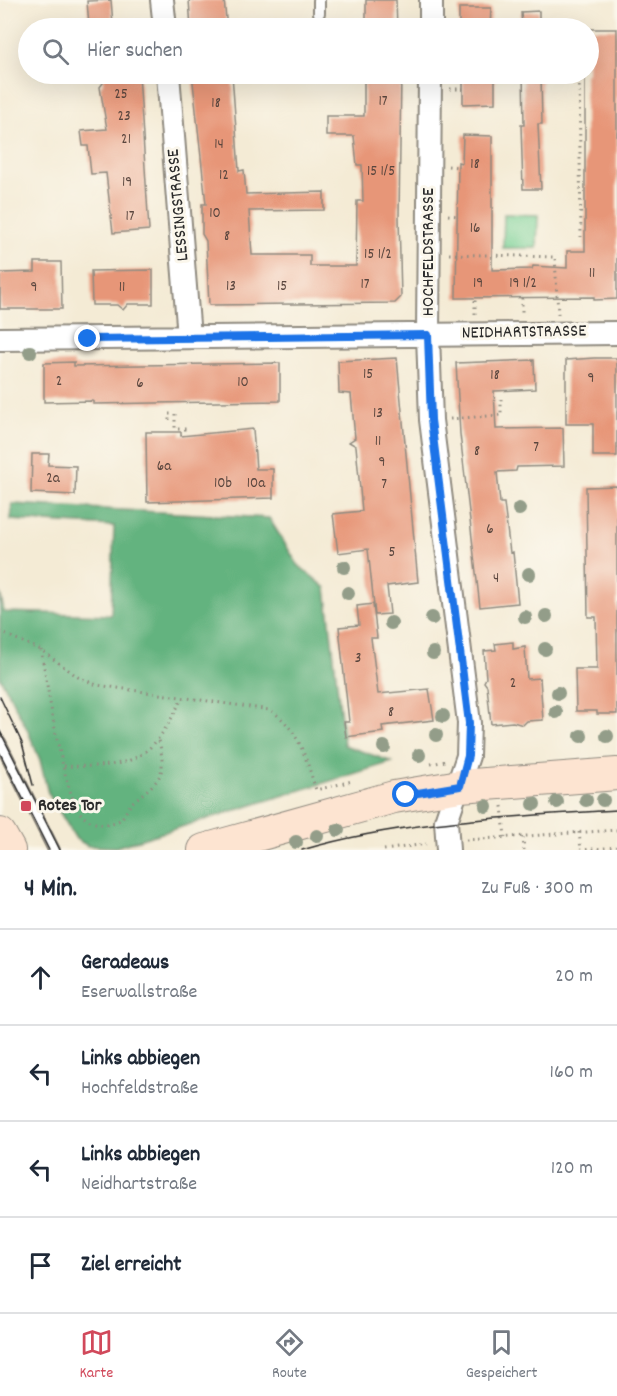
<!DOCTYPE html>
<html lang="de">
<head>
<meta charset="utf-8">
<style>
	:root { --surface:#fff; --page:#f2f2f3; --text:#1f2937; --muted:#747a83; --line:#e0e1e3; --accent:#d1495b }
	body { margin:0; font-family:Dekko,sans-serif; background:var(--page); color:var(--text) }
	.stop { position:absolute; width:18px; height:18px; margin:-14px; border:4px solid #1a73e8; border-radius:50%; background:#fff }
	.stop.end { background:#1a73e8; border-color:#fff; box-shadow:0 2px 6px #0008 }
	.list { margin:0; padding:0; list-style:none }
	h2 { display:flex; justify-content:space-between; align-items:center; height:78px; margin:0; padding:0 24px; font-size:26px }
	h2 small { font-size:20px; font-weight:400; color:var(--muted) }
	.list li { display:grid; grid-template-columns:39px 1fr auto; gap:18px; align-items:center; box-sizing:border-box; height:96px; padding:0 24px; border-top:2px solid var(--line) }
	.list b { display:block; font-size:22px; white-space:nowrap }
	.list p { margin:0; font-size:20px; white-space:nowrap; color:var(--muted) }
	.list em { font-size:20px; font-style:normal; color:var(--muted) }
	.icon { flex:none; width:33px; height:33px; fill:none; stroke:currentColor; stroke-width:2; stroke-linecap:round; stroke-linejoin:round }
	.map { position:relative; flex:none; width:617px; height:850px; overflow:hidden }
	.search { position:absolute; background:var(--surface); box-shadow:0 6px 24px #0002; left:18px; right:18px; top:18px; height:66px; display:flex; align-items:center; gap:15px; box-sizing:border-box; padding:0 21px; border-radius:33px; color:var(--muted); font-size:22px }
	.sheet { height:462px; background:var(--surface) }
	nav { display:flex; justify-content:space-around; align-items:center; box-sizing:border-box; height:84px; border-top:2px solid var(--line); background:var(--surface); font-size:16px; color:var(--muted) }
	nav a { display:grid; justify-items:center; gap:3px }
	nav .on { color:var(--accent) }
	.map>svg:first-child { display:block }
	.green { fill:#7bd196; stroke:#537e60; stroke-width:1.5 }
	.forest { fill:#64b37f; stroke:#486f55; stroke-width:1.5 }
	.building { fill:#e79678 }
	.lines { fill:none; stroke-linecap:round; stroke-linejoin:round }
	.service-casing { stroke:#908b80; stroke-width:14 }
	.minor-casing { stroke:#908b80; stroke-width:26 }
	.secondary-casing { stroke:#908b80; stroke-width:34 }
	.path { stroke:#908b80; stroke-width:3; stroke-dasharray:1.5 4.5; stroke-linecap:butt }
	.service { stroke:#fff; stroke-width:10 }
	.minor { stroke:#fff; stroke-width:22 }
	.secondary { stroke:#fde4d1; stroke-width:32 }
	.tram { stroke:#2b2b2b; stroke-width:1.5 }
	.tree { fill:#939d89 }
	.route { stroke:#1a73e8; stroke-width:8 }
	.poi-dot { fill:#d1495b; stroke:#fbf7ec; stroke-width:2 }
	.labels { text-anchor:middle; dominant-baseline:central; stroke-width:6; stroke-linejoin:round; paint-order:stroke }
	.number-label { font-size:15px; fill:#5a463e }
	.street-label { font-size:18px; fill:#2b2b2b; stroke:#fbf7ec }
	.poi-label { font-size:18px; font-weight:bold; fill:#2b2b2b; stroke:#fbf7ec; text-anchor:start }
</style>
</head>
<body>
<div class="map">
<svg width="617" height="850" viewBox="0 0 617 850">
	<rect width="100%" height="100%" fill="#fbf7ec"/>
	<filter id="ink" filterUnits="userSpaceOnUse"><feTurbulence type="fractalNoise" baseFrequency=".0167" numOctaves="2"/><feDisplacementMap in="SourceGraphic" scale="12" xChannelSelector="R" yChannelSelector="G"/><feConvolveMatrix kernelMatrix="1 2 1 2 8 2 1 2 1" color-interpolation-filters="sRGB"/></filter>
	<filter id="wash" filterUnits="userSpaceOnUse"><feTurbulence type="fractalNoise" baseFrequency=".008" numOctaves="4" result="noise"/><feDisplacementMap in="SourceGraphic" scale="24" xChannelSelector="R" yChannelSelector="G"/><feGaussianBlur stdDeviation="1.35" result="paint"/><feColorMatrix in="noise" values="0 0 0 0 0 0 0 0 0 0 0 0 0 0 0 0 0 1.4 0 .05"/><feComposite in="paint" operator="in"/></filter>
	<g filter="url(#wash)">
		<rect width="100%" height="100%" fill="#f4ebd5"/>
		<path class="green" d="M504 214 538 215 537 248H503Z"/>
		<path class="forest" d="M12 504 269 518 298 565 326 588 344 745 392 762 116 847 88 846 76 839 48 793 40 760 27 729 0 677V593L4 612 111 615 114 526 11 520Z"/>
		<g id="blocks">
			<path class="building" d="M111 0 113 24 89 26 87 1Z
				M189 0H224L227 28H191Z
				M366 0H396L397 28H366Z
				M459 8H491L490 28H459Z
				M539 11V28H522L521 12Z
				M588 29H617V299L594 300V297L456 298 458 162 462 163 463 135 492 136V270L532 269 533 266 567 268V251H585V74H588Z
				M102 74H139L149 230 113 233 106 173 91 174 88 146H83L81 131 107 129 100 87 103 83Z
				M232 74 239 171 244 170 246 194 324 192V210L249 211 252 255H310V266H356L357 201H363L362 165H357L354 136H326V116H364V74H401L399 217 401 297 395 303 209 305 206 241 202 234V204H206L193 82 195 77Z
				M463 74H495V103L463 104Z
				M523 74H541L542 124H538L541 189H523L521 125H524Z
				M35 262H61L62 309H0V273L35 272Z
				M153 270V304H128L123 310 117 305H92L91 271Z
				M397 358 418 582 387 586 390 614 375 615 368 549 338 553 333 514 362 511 356 446 349 442 355 438 351 394 339 393 338 361Z
				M594 358H617V456H593V424H566V360Z
				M534 360 535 389 494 391 496 429 563 428 564 466 517 467 516 471 497 472 500 503H504L510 553 513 552 518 603 480 607 460 434 456 363Z
				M74 362V366L280 363V401L93 404V401L44 402V363Z
				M253 429 256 469H273V498L147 502 146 432H181V436Z
				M32 454H49L48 465 76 466 75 495 31 493Z
				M617 486V714H597V711H576L575 669H597L596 617H588L586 487Z
				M373 604 377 638H371L378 694 429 689 434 720 382 726 383 732 346 737 344 722H349L339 627 359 625 357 606Z
				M513 642V649L525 647 527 679 540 678 543 720 527 721 523 725 513 722 491 724 487 686 484 682 486 678 484 651 496 650 495 644Z"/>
		</g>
	</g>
	<g filter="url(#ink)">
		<use href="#blocks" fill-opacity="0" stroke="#908b80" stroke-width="1.5"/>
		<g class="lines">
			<defs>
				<path id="service" d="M319 13V0
					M0 742 54 850"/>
				<path id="minor" d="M162 0 165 28
					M431 28V0
					M168 74 189 337
					M430 74 428 335 431 420 469 723 468 756 446 821 448 850
					M0 339 617 333"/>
				<path id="secondary" d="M0 834 9 850
					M204 850 394 797 460 786 617 774"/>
			</defs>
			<use href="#service" class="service-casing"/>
			<use href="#minor" class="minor-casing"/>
			<use href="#secondary" class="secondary-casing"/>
			<path class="path" d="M578 21V28
				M579 74 581 237
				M450 89H463
				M448 166 458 167
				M448 215 458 216
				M449 254 555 257 558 314
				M522 298V314
				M475 314V298
				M450 419 501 415V399
				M169 420V414H175V429H190
				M0 632 41 650 78 677 97 685 270 710C299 728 306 759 316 790L352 781
				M41 650C47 682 63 796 82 815 92 826 108 826 120 820 126 814 128 806 134 801 160 779 167 778 159 740
				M431 764 446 761
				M64 766C133 768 151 762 182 698
				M502 806 505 837
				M579 832 581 850
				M523 837 524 850
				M466 840 617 830
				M384 850 426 844
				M580 850 617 847"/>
			<use href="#service" class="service"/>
			<use href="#minor" class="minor"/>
			<use href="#secondary" class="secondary"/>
			<path class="tram" d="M0 697 22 743 33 785
				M0 731 60 850
				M0 753 49 850
				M302 850C405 820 510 817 617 810"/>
		</g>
		<g class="tree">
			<circle cx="30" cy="352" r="7"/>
			<circle cx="519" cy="509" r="7"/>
			<circle cx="344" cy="567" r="7"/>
			<circle cx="529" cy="574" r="7"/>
			<circle cx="348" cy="593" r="7"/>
			<circle cx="546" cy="616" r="7"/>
			<circle cx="525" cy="617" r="7"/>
			<circle cx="432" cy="618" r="7"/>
			<circle cx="391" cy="623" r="7"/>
			<circle cx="545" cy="649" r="7"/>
			<circle cx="433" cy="653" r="7"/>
			<circle cx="558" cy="693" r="7"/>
			<circle cx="556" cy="712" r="7"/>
			<circle cx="443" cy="716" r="7"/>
			<circle cx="436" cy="735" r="7"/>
			<circle cx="581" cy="736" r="7"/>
			<circle cx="607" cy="736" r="7"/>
			<circle cx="384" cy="747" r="7"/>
			<circle cx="419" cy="755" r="7"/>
			<circle cx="586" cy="800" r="7"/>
			<circle cx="603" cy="800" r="7"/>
			<circle cx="557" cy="802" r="7"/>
			<circle cx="534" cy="804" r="7"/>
			<circle cx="486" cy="806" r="7"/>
			<circle cx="338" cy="830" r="7"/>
			<circle cx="317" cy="836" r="7"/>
			<circle cx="296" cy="842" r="7"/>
		</g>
	</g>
	<g class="lines" filter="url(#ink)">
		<path class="route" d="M88 339 428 335 431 420 469 723 468 756 460 786 406 795"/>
	</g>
	<rect class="poi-dot" x="20" y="800" width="12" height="12" rx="3"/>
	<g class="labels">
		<g class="number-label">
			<text x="121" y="95">25</text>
			<text x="383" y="102">17</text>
			<text x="216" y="104">18</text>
			<text x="124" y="117">23</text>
			<text x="126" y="140">21</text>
			<text x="219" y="145">14</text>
			<text x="475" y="165">18</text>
			<text x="381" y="172">15 1/5</text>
			<text x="224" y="176">12</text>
			<text x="127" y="183">19</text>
			<text x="215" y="214">10</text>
			<text x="130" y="217">17</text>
			<text x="475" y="229">16</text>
			<text x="227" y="237">8</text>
			<text x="378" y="255">15 1/2</text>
			<text x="592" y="274">11</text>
			<text x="478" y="284">19</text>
			<text x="523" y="284">19 1/2</text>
			<text x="365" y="285">17</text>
			<text x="231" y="287">13</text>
			<text x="282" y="287">15</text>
			<text x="34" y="288">9</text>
			<text x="122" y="288">11</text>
			<text x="368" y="375">15</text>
			<text x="495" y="376">18</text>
			<text x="591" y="379">9</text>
			<text x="59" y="382">2</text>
			<text x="243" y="383">10</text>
			<text x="140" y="384">6</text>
			<text x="378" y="414">13</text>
			<text x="378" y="442">11</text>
			<text x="536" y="448">7</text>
			<text x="477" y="452">8</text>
			<text x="382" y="463">9</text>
			<text x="164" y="467">6a</text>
			<text x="53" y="479">2a</text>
			<text x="223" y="484">10b</text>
			<text x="256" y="484">10a</text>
			<text x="384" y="485">7</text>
			<text x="490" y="530">6</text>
			<text x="392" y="553">5</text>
			<text x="496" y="579">4</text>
			<text x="358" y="659">3</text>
			<text x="513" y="684">2</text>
			<text x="391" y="713">8</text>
		</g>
		<g class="street-label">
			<text transform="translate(179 205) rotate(-95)">LESSINGSTRASSE</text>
			<text transform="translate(429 252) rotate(-90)">HOCHFELDSTRASSE</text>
			<text transform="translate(524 333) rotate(-1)">NEIDHARTSTRASSE</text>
		</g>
		<g class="poi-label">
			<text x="38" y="806">Rotes Tor</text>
		</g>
	</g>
</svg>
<div class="stop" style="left:406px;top:795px"></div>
<div class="stop end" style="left:88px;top:339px"></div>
<div class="search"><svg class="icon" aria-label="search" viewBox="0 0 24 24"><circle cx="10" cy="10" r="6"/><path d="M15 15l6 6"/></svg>Hier suchen</div>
</div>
<section class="sheet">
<h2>4 Min.<small>Zu Fuß · 300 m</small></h2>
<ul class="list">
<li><svg class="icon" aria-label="ahead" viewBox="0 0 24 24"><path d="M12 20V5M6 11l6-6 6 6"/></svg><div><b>Geradeaus</b><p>Eserwallstraße</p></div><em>20 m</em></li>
<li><svg class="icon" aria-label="left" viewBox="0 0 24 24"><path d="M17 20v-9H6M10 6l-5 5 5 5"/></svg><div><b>Links abbiegen</b><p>Hochfeldstraße</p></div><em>160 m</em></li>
<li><svg class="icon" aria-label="left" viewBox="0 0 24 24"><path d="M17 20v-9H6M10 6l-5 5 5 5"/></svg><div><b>Links abbiegen</b><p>Neidhartstraße</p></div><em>120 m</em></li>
<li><svg class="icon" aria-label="arrive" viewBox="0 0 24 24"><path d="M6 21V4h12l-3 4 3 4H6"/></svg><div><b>Ziel erreicht</b></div></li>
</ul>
</section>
<nav>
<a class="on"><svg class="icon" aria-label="map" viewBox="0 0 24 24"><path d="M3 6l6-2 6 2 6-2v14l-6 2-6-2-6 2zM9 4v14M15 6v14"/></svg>Karte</a>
<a><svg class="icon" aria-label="directions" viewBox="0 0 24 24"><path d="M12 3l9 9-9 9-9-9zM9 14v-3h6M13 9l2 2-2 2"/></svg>Route</a>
<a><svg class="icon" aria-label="saved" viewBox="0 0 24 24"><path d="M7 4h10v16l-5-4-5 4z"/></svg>Gespeichert</a>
</nav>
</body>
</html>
